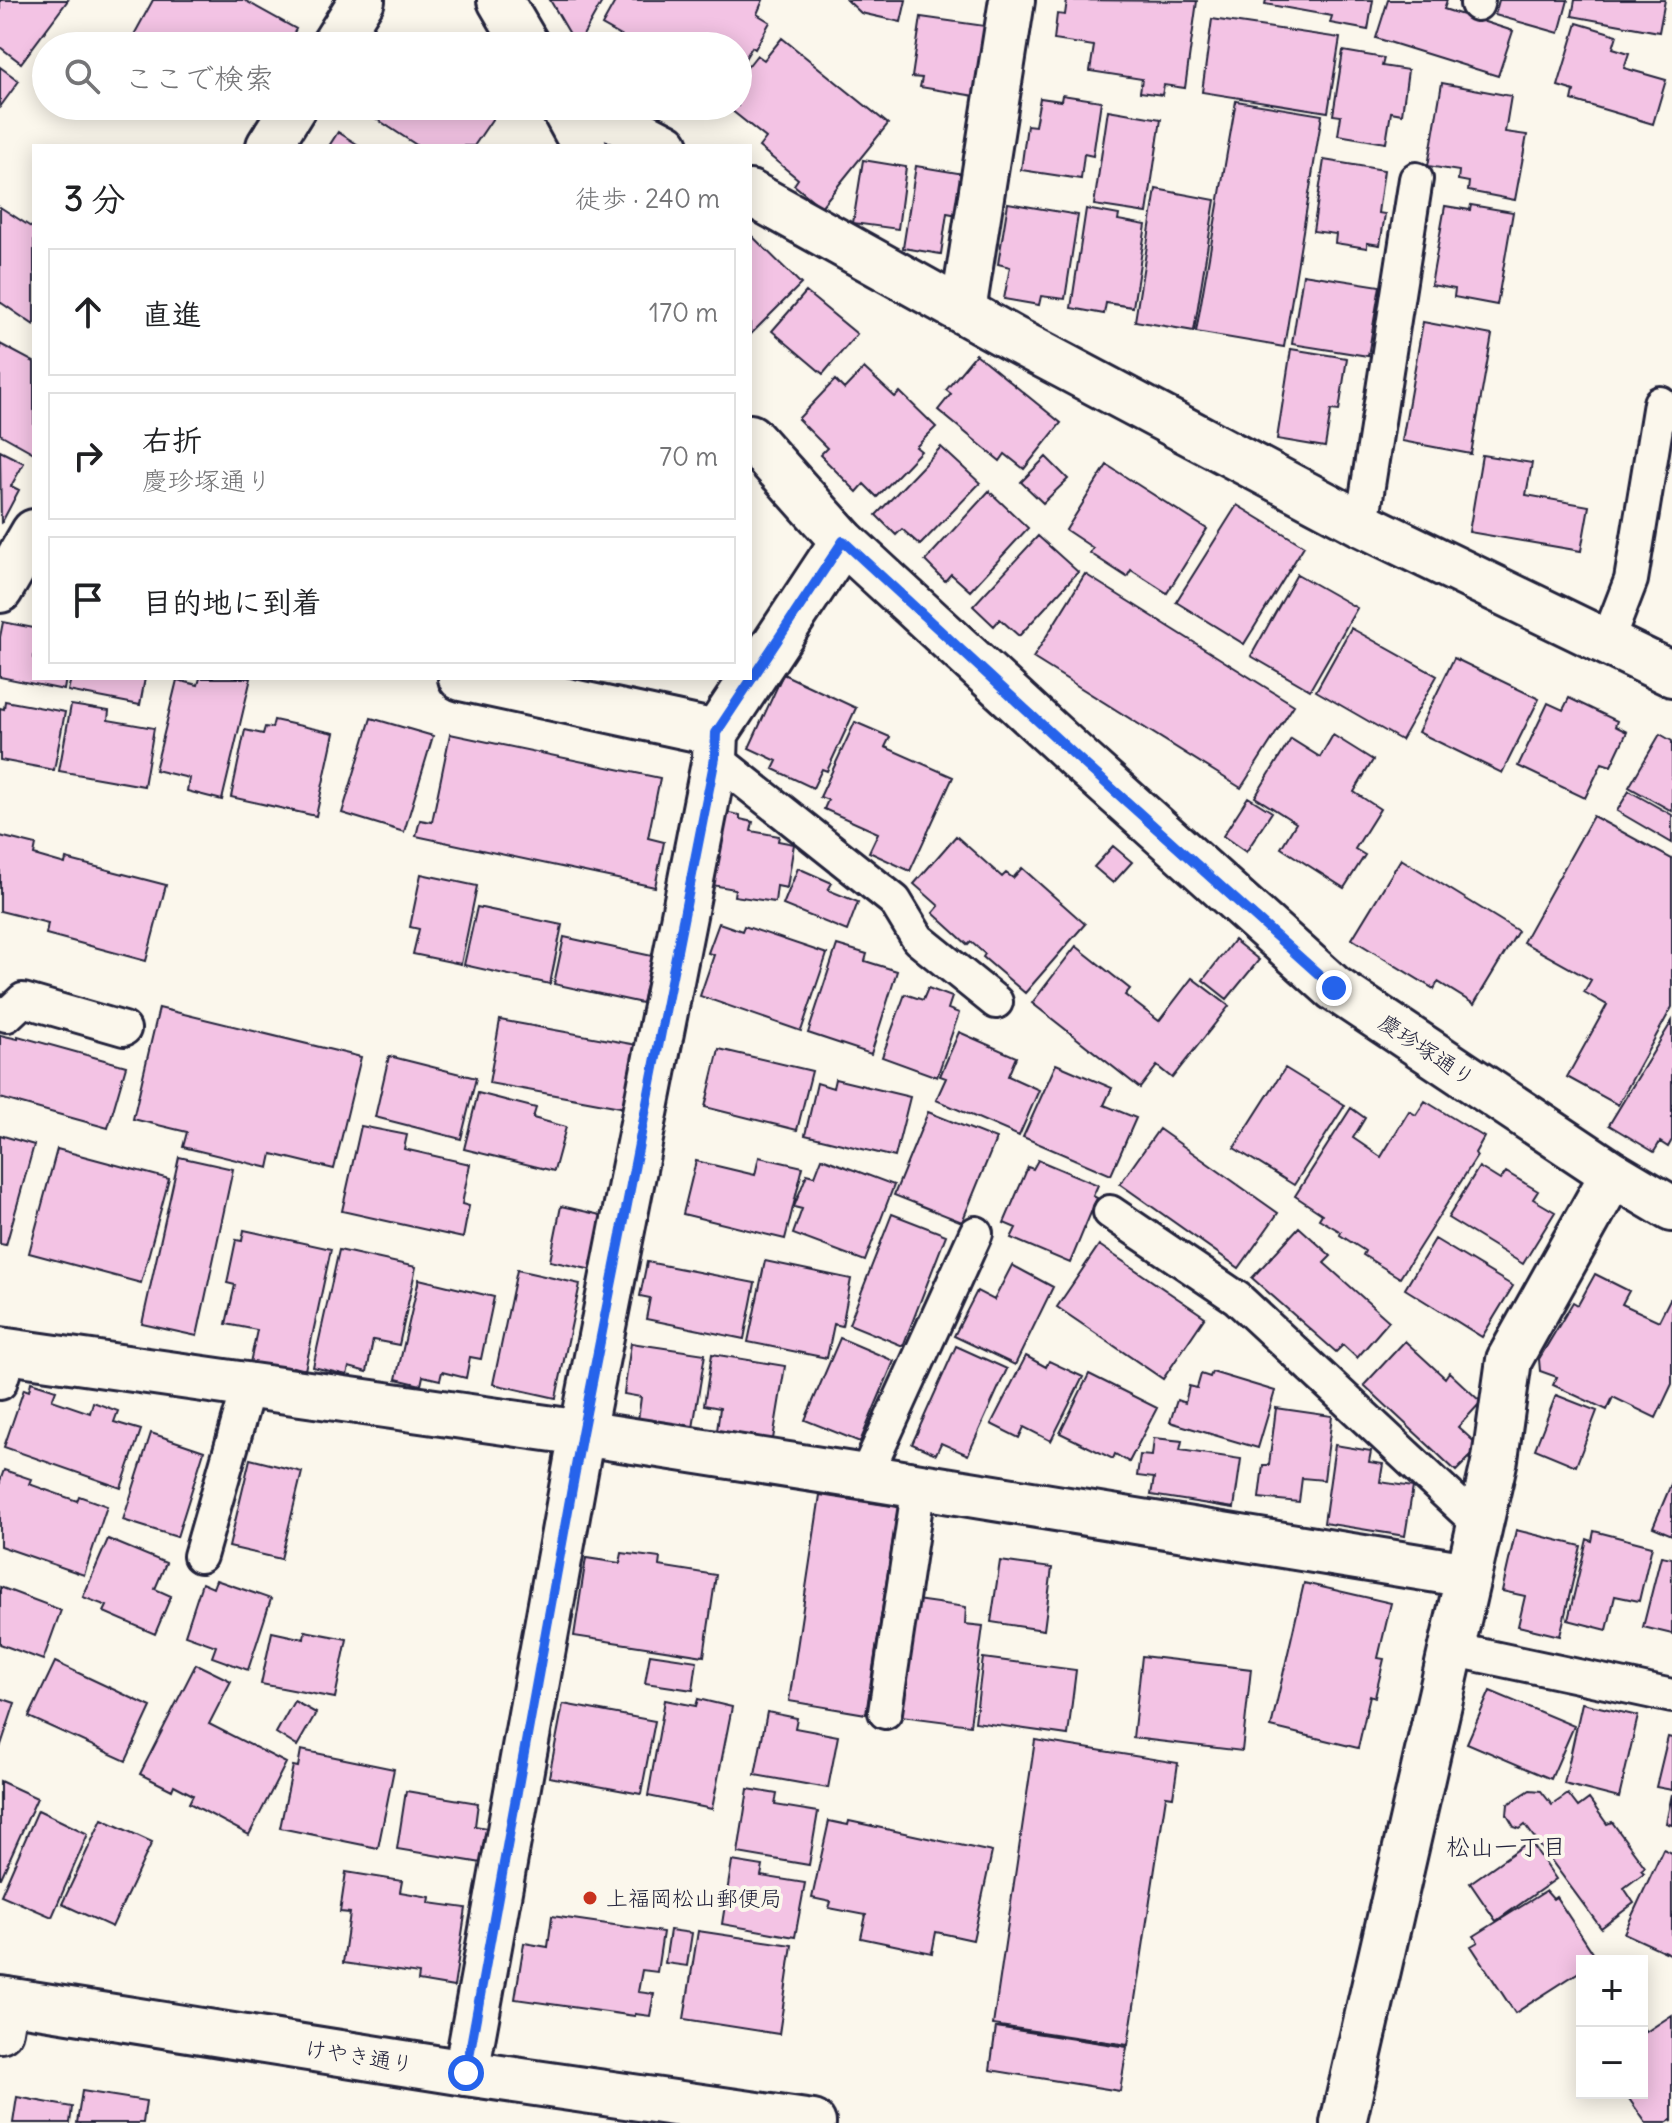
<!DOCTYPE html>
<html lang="ja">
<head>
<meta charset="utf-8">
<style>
	:root { --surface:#fff; --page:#f6f6f6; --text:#202124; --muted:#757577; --line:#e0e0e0 }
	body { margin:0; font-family:Delius,"Klee One",sans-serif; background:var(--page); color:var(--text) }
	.controls { position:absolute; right:24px; bottom:24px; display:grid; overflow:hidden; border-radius:0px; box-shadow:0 4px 20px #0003 }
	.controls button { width:72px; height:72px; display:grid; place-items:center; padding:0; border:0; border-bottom:2px solid var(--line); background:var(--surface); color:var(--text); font:40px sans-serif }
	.stop { position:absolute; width:24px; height:24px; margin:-18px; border:6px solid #2563eb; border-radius:50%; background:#fff }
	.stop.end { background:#2563eb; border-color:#fff; box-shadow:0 2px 8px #0008 }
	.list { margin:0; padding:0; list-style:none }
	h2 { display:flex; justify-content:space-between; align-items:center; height:104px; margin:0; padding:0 32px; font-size:34px }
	h2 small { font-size:26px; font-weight:400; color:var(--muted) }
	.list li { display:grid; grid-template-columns:52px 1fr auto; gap:24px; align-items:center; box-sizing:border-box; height:128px; margin:0 16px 16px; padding:0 16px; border:2px solid var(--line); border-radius:0px }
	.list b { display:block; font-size:30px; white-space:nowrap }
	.list p { margin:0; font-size:26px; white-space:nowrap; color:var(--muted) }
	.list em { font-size:26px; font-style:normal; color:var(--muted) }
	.icon { flex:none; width:44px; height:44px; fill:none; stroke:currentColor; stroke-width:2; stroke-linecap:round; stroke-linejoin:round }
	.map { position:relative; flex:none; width:1672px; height:2123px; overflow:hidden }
	.search { position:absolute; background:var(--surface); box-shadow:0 4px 20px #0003; left:32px; top:32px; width:720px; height:88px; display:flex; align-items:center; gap:20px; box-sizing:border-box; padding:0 28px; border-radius:44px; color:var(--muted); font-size:30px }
	.panel { position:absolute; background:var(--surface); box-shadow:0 4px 20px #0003; left:32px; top:144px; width:720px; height:536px; border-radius:0px }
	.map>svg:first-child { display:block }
	.building { fill:#f3c3e4; stroke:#22223b; stroke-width:2 }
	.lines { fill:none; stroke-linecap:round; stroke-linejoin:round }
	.service-casing { stroke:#22223b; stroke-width:38 }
	.minor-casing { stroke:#22223b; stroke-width:50 }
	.tertiary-casing { stroke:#22223b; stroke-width:50 }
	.service { stroke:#fbf7ec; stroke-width:32 }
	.minor { stroke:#fbf7ec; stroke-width:44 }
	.tertiary { stroke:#fbf7ec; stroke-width:44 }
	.route { stroke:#2563eb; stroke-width:10 }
	.poi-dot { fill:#c8321e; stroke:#fbf7ec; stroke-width:3 }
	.labels { text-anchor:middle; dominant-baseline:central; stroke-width:8; stroke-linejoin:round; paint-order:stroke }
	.street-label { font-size:22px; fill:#22223b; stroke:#fbf7ec }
	.poi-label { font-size:22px; fill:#22223b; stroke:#fbf7ec; text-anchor:start }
	.neighbourhood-label { font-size:24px; fill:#22223b; stroke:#fbf7ec }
</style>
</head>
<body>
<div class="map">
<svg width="1672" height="2123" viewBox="0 0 1672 2123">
	<rect width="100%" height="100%" fill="#fbf7ec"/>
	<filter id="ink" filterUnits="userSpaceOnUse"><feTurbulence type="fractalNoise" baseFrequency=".0125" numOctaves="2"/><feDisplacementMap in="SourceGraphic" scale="16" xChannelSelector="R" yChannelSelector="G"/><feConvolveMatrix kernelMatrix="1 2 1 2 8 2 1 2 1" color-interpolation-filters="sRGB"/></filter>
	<g filter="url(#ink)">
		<path class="building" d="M0 0H68L21 63 0 47Z
			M153 0H244L296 29 287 46H137L130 42Z
			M550 0H603L577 46Z
			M616 0H763L757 14 770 22 755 49 752 47 743 62 739 60 738 61V46H639L602 25Z
			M847 0H906L901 22 861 13Z
			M1067 0 1197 1 1185 88 1164 85 1162 95 1140 92 1142 79 1090 71 1094 46 1054 40 1057 14 1065 15Z
			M1266 0H1373L1368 30 1330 23 1332 16 1265 4Z
			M1388 0H1447L1444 9 1513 31 1498 76 1376 38Z
			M1499 0H1568L1559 33 1495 15Z
			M1575 0H1665L1659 32 1572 16Z
			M921 17 985 26 975 96 920 87 922 78 912 77Z
			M1212 19 1340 38 1328 112 1202 92Z
			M1577 23 1617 35 1613 48 1629 53 1624 68 1666 80 1653 124 1572 100 1574 91 1558 86Z
			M782 38 888 124 821 207 794 185 798 179 759 147 766 138 726 106H738V79L757 55 764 60Z
			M1343 51 1384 58 1382 66 1408 70 1402 114 1391 112 1386 143 1338 135 1341 116 1333 115Z
			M0 67 19 81 0 107Z
			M1442 83 1511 96 1505 132 1527 135 1515 200 1468 191 1469 182 1458 180 1459 171 1428 166Z
			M1062 95 1101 101 1093 156 1084 154 1081 179 1021 170 1027 125 1035 126 1040 98 1061 101Z
			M1236 101 1322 115 1284 347 1196 332Z
			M357 106H501L474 146H418Z
			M1108 110 1161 119 1147 213 1094 205Z
			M338 132 360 146H329Z
			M863 160 906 167 898 229 853 223Z
			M1324 160 1384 170 1378 213 1385 214 1380 245 1367 243V248L1335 243 1336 234 1313 231Z
			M916 166 964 174 958 215 947 213 941 254 903 248Z
			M1156 189 1215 200 1194 331 1135 321Z
			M1008 203 1078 215 1065 299 1041 296 1039 305 1004 299 1010 267 998 264Z
			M1471 205 1513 212 1497 305 1454 297 1455 289 1431 285 1445 206 1470 210Z
			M0 207 34 229V325L0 302Z
			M1086 209 1119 215 1118 220 1146 225 1133 307 1106 303 1104 314 1071 308Z
			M750 234 801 284 750 335Z
			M1303 274 1380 286 1368 356 1292 344Z
			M806 292 857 334 823 374 772 331Z
			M1423 322 1492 335 1471 454 1402 441Z
			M0 344 34 362V453L0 434Z
			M1291 349 1347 358 1339 411 1331 410 1325 447 1277 439Z
			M976 354 1061 423 1024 469 1005 454 1000 461 938 410 951 394 946 390Z
			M864 368 895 397 900 392 936 427 916 447 921 451 877 497 864 484 857 492 820 455 827 448 798 419 835 380 844 389Z
			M941 447 980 483 920 545 902 529 896 535 876 515Z
			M0 451 24 463 11 486 19 490 1 524Z
			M1482 455 1532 463 1526 495 1589 506 1581 551 1469 532Z
			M1046 457 1068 479 1043 503 1021 482Z
			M1107 465 1207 529 1167 593 1131 570 1127 577 1090 553 1093 548 1066 530Z
			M989 491 1028 528 970 591 951 574 945 581 925 561Z
			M1237 505 1304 546 1244 644 1176 602Z
			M1038 536 1078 572 1019 636 1000 619 994 626 973 606Z
			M1085 574 1294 705 1241 788 1033 658Z
			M1297 574 1357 608 1310 690 1251 656Z
			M3 622 34 628V678H66L64 690 0 677V637Z
			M1351 628 1437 676 1401 740 1316 691Z
			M1454 658 1539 699 1502 773 1418 732Z
			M783 674 856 708 827 771 822 769 813 788 773 769 777 761 749 748Z
			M71 678H145L140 705 68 691Z
			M200 678H251L222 800 187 791 189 778 155 770 177 680 198 685Z
			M1569 698 1617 721 1615 726 1627 732 1611 766 1602 763 1585 798 1518 766 1548 703 1563 710Z
			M5 701 65 712 54 770 0 760V708L4 709Z
			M71 705 109 711 108 720 154 728 144 786 59 771Z
			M371 718 433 736 404 832 342 813Z
			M274 720 334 733 316 816 231 797 245 730 263 734 265 727 272 728Z
			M855 722 890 737 885 747 953 777 910 871 869 852 878 833 824 809 828 800 820 797Z
			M450 734 660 778 648 838 664 842 655 887 416 836 420 820 432 822Z
			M1660 734 1672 741V811L1629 787Z
			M1333 735 1373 760 1354 792 1380 809 1355 849 1365 855 1344 888 1281 848 1296 823 1255 797 1291 739 1320 757Z
			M1629 791 1672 815V843L1617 811Z
			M1248 797 1272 812 1246 852 1223 836Z
			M724 812 740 815V819L753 822 751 831 779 836 778 841 794 844 787 888 777 886 775 902 734 896 735 889 712 885Z
			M1593 816 1672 859V1007L1618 1105 1567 1077 1607 1005 1584 992 1591 980 1523 942Z
			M0 836 36 845 34 855 65 864 66 859 166 885 146 961 46 934 48 923 0 911Z
			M956 836 1002 877 1006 873 1013 878 1022 868 1085 924 1025 993 983 957 985 954 971 942 968 945 933 913 939 906 914 884Z
			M1113 846 1132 862 1113 883 1094 867Z
			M1401 859 1518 931 1474 1004 1438 982 1434 989 1352 939Z
			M798 868 832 883 828 890 858 902 847 931 783 905Z
			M421 874 477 886 461 964 413 954 419 929 410 927Z
			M477 907 562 925 550 984 464 965Z
			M719 923 742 931 744 926 827 954 801 1031 700 996 714 955 708 953Z
			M564 937 652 956 642 1003 554 984Z
			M1234 940 1259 960 1227 999 1203 980Z
			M837 945 867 954 865 961 897 971 871 1054 808 1033Z
			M1076 946 1130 989 1125 995 1159 1021 1192 978 1229 1006 1172 1078 1157 1066 1140 1088 1032 1003Z
			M928 988 952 997 948 1009 959 1013 937 1077 882 1057 905 994 923 1000Z
			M159 1008 361 1057 334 1169 272 1154 269 1168 183 1147 187 1132 133 1119Z
			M500 1020 637 1045 626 1108 489 1083Z
			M1672 1021V1140L1668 1147 1660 1142 1654 1152 1609 1125Z
			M959 1032 1016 1057 1008 1076 1039 1090 1019 1136 936 1100 946 1078 940 1076Z
			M0 1035 18 1039V1036L126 1066 108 1128 0 1098Z
			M719 1049 812 1071 797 1130 705 1107Z
			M389 1056 476 1078 461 1139 375 1117Z
			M1056 1064 1112 1088 1104 1105 1136 1118 1111 1175 1023 1137Z
			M1285 1068 1345 1105 1294 1185 1234 1148Z
			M835 1079 910 1097 895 1157 805 1135 817 1083 833 1088Z
			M478 1093 536 1108 533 1118 566 1127 554 1171 464 1149Z
			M1425 1101 1484 1137 1475 1153 1477 1156 1400 1278 1363 1255 1365 1251 1340 1235 1341 1232 1319 1219 1322 1214 1295 1196 1351 1108 1365 1118 1353 1138 1381 1157 1409 1111 1416 1115Z
			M928 1112 996 1139 962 1222 894 1195Z
			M361 1126 407 1135 404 1149 470 1164 462 1204 469 1206 463 1238 342 1211Z
			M1159 1129 1278 1213 1239 1268 1120 1184Z
			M0 1135 34 1145 6 1245 0 1244Z
			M57 1149 169 1179 141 1283 29 1253Z
			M179 1157 233 1169 197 1336 142 1324Z
			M759 1157 803 1167 785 1239 683 1214 696 1161 755 1175Z
			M822 1158 894 1185 865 1261 793 1234 802 1209 794 1207 807 1174 815 1176Z
			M1038 1160 1098 1185 1093 1196 1097 1198 1070 1263 1011 1238 1016 1228 1004 1223 1028 1167 1033 1169Z
			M1479 1167 1500 1180 1506 1172 1538 1191 1533 1199 1555 1212 1523 1264 1448 1218Z
			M561 1206 605 1216 593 1270 550 1261Z
			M892 1214 946 1235 903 1346 849 1324Z
			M1299 1227 1331 1256 1324 1263 1389 1321 1357 1358 1343 1345 1336 1352 1252 1278Z
			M244 1230 331 1249 305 1370 293 1367 292 1372 250 1363 257 1330 226 1324 235 1285 227 1283 236 1240 242 1241Z
			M1435 1239 1513 1286 1482 1337 1405 1289Z
			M1099 1245 1205 1317 1163 1379 1057 1307Z
			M339 1250 416 1267 399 1345 373 1340 367 1372 349 1367 347 1375 313 1367Z
			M765 1261 851 1279 842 1326 834 1324 827 1358 748 1342Z
			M647 1262 755 1283 744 1339 646 1319 650 1298 640 1296Z
			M1012 1265 1053 1287 1015 1365 954 1336 977 1291 994 1300Z
			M517 1270 580 1284 556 1398 493 1384Z
			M1595 1274 1629 1291 1622 1304 1659 1321 1670 1299 1672 1300V1384L1656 1418 1613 1397 1607 1410 1553 1385 1557 1377 1540 1371 1539 1359 1573 1302 1578 1305Z
			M419 1279 494 1297 481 1359 470 1357 466 1378 442 1372 440 1380 423 1376 421 1385 396 1379Z
			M840 1338 894 1361 860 1442 805 1420Z
			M1405 1341 1445 1378 1449 1372 1481 1402 1458 1427 1480 1447 1456 1471 1364 1385Z
			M631 1343 705 1354 693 1428 638 1420 641 1397 624 1394Z
			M956 1346 1007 1369 968 1455 941 1443 936 1454 912 1444Z
			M712 1354 785 1366 773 1439 717 1431 720 1408 704 1405Z
			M1026 1356 1046 1367 1049 1361 1083 1377 1051 1441 1024 1427 1019 1438 991 1424Z
			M1212 1372 1275 1391 1258 1448 1170 1422 1177 1400 1185 1403 1189 1386 1197 1388 1201 1374 1210 1377Z
			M1089 1374 1157 1408 1129 1462 1115 1454 1113 1459 1060 1433Z
			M31 1382 56 1390 52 1400 90 1413 93 1402 118 1411 114 1422 141 1430 121 1488 4 1447 24 1389 29 1391Z
			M1556 1395 1597 1411 1576 1466 1535 1449Z
			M1276 1408 1332 1416 1324 1480 1302 1478 1299 1502 1259 1498 1263 1465H1269Z
			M151 1433 204 1451 177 1537 123 1520Z
			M1154 1438 1182 1441 1180 1450 1241 1459 1234 1508 1151 1495 1154 1478 1137 1476 1140 1455 1152 1456Z
			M1335 1445 1371 1451 1369 1462 1383 1464 1380 1482 1413 1487 1405 1536 1324 1523Z
			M250 1459 302 1472 281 1559 229 1547Z
			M4 1470 31 1479 29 1484 77 1501 79 1496 107 1506 84 1575 0 1546V1481Z
			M1672 1482V1535L1653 1527Z
			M820 1495 898 1507 866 1714 789 1701Z
			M1516 1530 1581 1546 1560 1636 1518 1626 1525 1596 1502 1591Z
			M1594 1531 1652 1546 1639 1601 1615 1596 1607 1630 1568 1620 1587 1539 1592 1541Z
			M108 1539 166 1563 155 1589 171 1596 155 1634 104 1612 107 1606 83 1597Z
			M622 1553 660 1558 659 1566 716 1575 704 1656 574 1636 586 1558 620 1563Z
			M1661 1556 1672 1558V1634L1643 1627Z
			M1000 1561 1052 1568 1044 1630 991 1622Z
			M216 1580 271 1599 248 1670 212 1657 216 1646 185 1635 202 1583 213 1588Z
			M1304 1583 1391 1603 1378 1658 1384 1659 1375 1697 1370 1695 1358 1748 1271 1727Z
			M0 1587 61 1610 43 1660 0 1644Z
			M916 1600 966 1607 965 1624 983 1626 970 1725 901 1716Z
			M305 1631 347 1639 335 1698 261 1684 272 1632 304 1639Z
			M650 1654 697 1661 693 1690 645 1683Z
			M1142 1656 1251 1669 1242 1751 1133 1738Z
			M983 1658 1076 1670 1068 1735 975 1722Z
			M55 1662 151 1707 126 1761 29 1717Z
			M196 1664 231 1681 209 1724 286 1763 249 1835 189 1803 193 1795 174 1785 172 1790 140 1774Z
			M1490 1691 1574 1726 1551 1779 1467 1743Z
			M0 1698 15 1703 0 1748Z
			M698 1699 732 1707 712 1809 648 1796 665 1700 696 1706Z
			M294 1701 316 1713 297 1746 276 1733Z
			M1582 1703 1638 1716 1619 1798 1564 1784Z
			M563 1704 655 1721 641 1794 549 1777Z
			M767 1712 797 1718 795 1728 838 1736 828 1788 755 1775Z
			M1668 1737 1672 1738V1790L1656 1787Z
			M1035 1740 1178 1763 1173 1797 1166 1796 1128 2045 993 2025Z
			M301 1750 394 1769 378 1848 280 1828 293 1766 298 1767Z
			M0 1781 37 1798 1 1878H0Z
			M748 1789 777 1794 775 1805 818 1812 809 1865 738 1853Z
			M1530 1790 1541 1791 1552 1805 1568 1794 1578 1807 1589 1799 1607 1824 1612 1822 1645 1867 1641 1870 1644 1873 1624 1888 1634 1903 1601 1928 1525 1825 1520 1829 1514 1827 1507 1815 1508 1804Z
			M406 1791 478 1803 475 1826 487 1828 482 1863 397 1849Z
			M1672 1794V1825L1666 1823Z
			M38 1810 88 1834 52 1917 1 1895Z
			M102 1819 152 1842 112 1927 62 1904Z
			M829 1821 848 1825 849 1821 992 1852 973 1940 936 1932 932 1953 861 1938 866 1915 829 1908 831 1902 812 1898Z
			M1530 1841 1556 1879 1496 1921 1470 1883Z
			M1663 1849 1672 1853V1955L1624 1933Z
			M732 1861 763 1866 761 1876 805 1883 795 1937 722 1924Z
			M346 1872 402 1881 400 1892 430 1897 429 1903 466 1908 454 1987 418 1981 419 1974 343 1963 350 1913 340 1912Z
			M1546 1891 1553 1899 1556 1897 1595 1956 1586 1961H1582V1970L1515 2013 1471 1946 1478 1942 1474 1936Z
			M552 1916 663 1932 657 1972 642 1970 638 1992 654 1994 650 2016 635 2014V2016L515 1999 524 1943 548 1947Z
			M670 1930 692 1933 687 1966 665 1963Z
			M698 1931 792 1945 779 2034 684 2019Z
			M1672 2015V2122L1671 2120 1666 2123H1646L1625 2093H1642V2026L1646 2032Z
			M996 2027 1127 2047 1120 2091 990 2070Z
			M82 2091 146 2101 143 2123H77Z
			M17 2097 72 2107 70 2123H13Z"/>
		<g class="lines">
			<defs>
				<path id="service" d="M1477 4 1478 0
					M1362 524 1416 179
					M1607 642 1631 580 1660 403
					M715 758 895 901 918 939 996 1002
					M0 1013 7 1015 23 1000 124 1029
					M1110 1212 1237 1298 1480 1525
					M0 1383 10 1352
					M865 1477 976 1233
					M200 1556 249 1385
					M1451 1649 1672 1696
					M885 1712 919 1485"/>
				<path id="minor" d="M333 46 362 0
					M269 146 294 106
					M963 311 1012 0
					M0 590 34 532
					M461 678 716 733
					M0 1350 582 1433 865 1477 1468 1575
					M0 2030 5 2000
					M466 2073 582 1433 715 758 716 733 843 541
					M1343 2123 1495 1459 1509 1360 1613 1174"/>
				<path id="tertiary" d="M500 0 527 46
					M562 106 584 146
					M589 106 666 146
					M750 193 1013 339 1362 524 1672 674
					M750 437 843 541 1078 758 1334 988 1613 1174 1672 1209
					M0 1999 466 2073 813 2123"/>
			</defs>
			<use href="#service" class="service-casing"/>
			<use href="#minor" class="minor-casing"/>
			<use href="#tertiary" class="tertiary-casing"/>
			<use href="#service" class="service"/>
			<use href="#minor" class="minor"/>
			<use href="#tertiary" class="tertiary"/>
		</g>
	</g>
	<g class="lines" filter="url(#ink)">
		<path class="route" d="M466 2073 582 1433 715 758 716 733 843 541 1078 758 1334 988"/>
	</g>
	<circle class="poi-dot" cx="590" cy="1898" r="8"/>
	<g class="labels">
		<g class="street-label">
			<text transform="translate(1427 1050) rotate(34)">慶珍塚通り</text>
			<text transform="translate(359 2056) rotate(9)">けやき通り</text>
		</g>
		<g class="poi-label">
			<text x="606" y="1898">上福岡松山郵便局</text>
		</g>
		<g class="neighbourhood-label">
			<text x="1506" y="1846">松山一丁目</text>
		</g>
	</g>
</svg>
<div class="controls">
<button>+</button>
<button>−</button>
</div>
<div class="stop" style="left:466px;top:2073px"></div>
<div class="stop end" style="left:1334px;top:988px"></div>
<div class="search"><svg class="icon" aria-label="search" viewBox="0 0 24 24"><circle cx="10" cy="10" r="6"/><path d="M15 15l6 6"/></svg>ここで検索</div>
<section class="panel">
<h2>3 分<small>徒歩 · 240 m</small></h2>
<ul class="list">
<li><svg class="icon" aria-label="ahead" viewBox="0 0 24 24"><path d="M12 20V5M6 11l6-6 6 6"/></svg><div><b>直進</b></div><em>170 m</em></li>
<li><svg class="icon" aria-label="right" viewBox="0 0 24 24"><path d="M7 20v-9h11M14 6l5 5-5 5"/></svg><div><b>右折</b><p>慶珍塚通り</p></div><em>70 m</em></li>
<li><svg class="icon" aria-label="arrive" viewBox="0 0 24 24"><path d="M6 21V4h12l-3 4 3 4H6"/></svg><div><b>目的地に到着</b></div></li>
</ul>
</section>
</div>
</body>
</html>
